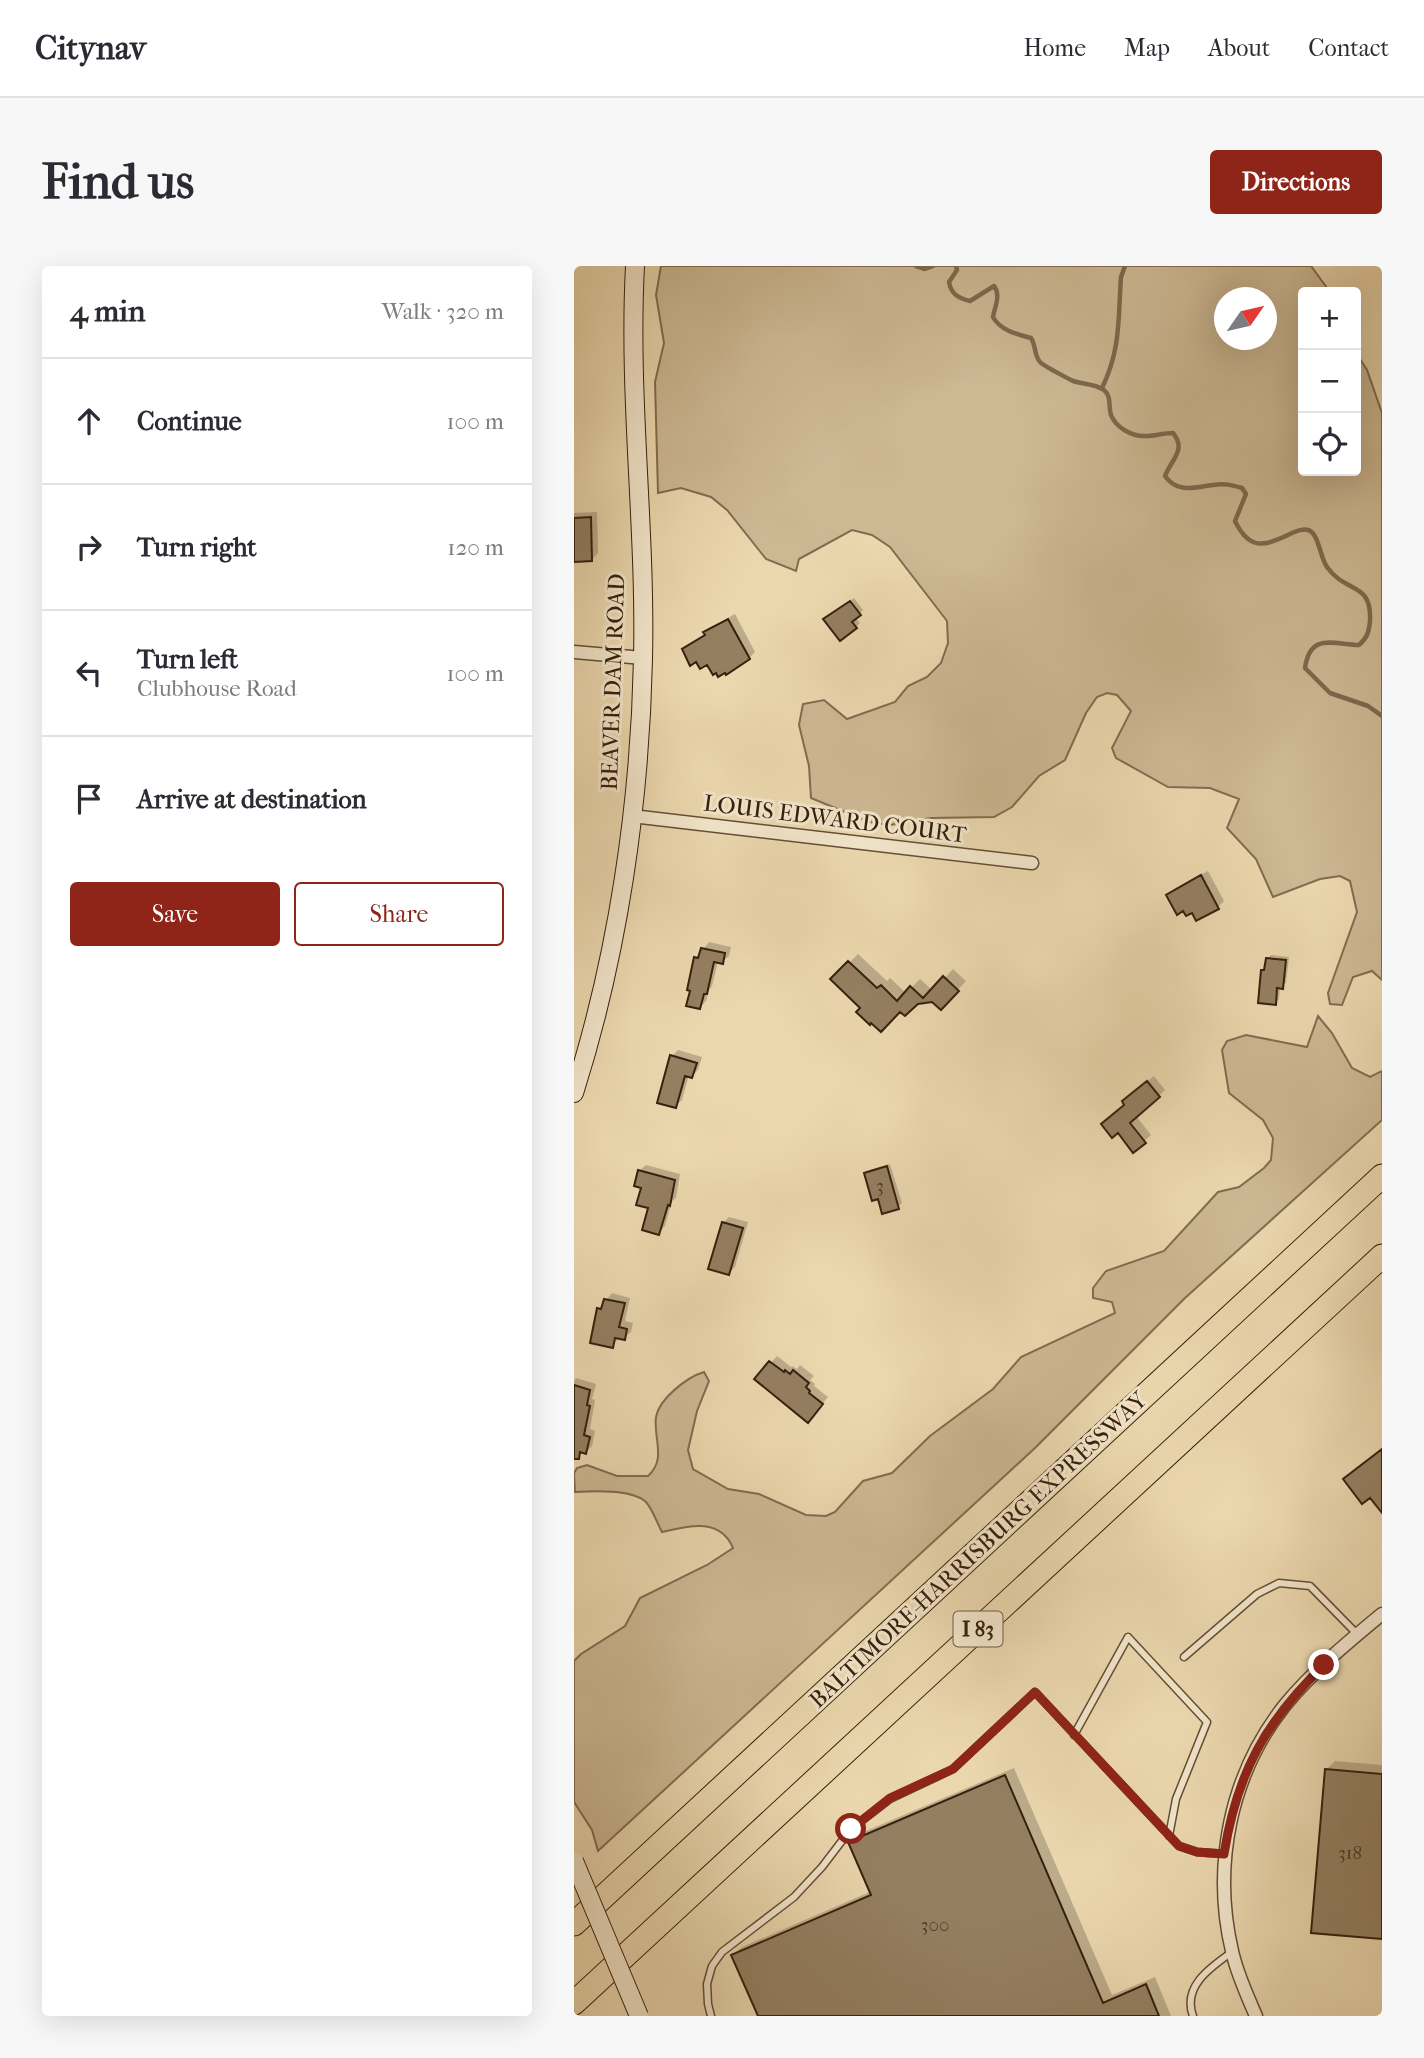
<!DOCTYPE html>
<html lang="en">
<head>
<meta charset="utf-8">
<style>
	:root { --surface:#fff; --page:#f7f7f7; --text:#2b2b33; --muted:#7c7c81; --line:#e1e1e2; --accent:#8f2418 }
	body { margin:0; font-family:"IM FELL French Canon",serif; background:var(--page); color:var(--text) }
	.controls { position:absolute; right:21px; top:21px; display:grid; overflow:hidden; border-radius:7px; box-shadow:0 7px 28px #0002 }
	.controls button { width:63px; height:63px; display:grid; place-items:center; padding:0; border:0; border-bottom:2px solid var(--line); background:var(--surface); color:var(--text); font:35px sans-serif }
	.compass { position:absolute; left:640px; top:21px; width:63px; height:63px; border-radius:50%; background:var(--surface); box-shadow:0 7px 28px #0002; rotate:56deg }
	.stop { position:absolute; width:21px; height:21px; margin:-16px; border:5px solid #8f2418; border-radius:50%; background:#fff }
	.stop.end { background:#8f2418; border-color:#fff; box-shadow:0 2px 7px #0008 }
	.list { margin:0; padding:0; list-style:none }
	h2 { display:flex; justify-content:space-between; align-items:center; height:91px; margin:0; padding:0 28px; font-size:30px }
	h2 small { font-size:23px; font-weight:400; color:var(--muted) }
	.list li { display:grid; grid-template-columns:46px 1fr auto; gap:21px; align-items:center; box-sizing:border-box; height:126px; padding:0 28px; border-top:2px solid var(--line) }
	.list b { display:block; font-size:26px; white-space:nowrap }
	.list p { margin:0; font-size:23px; white-space:nowrap; color:var(--muted) }
	.list em { font-size:23px; font-style:normal; color:var(--muted) }
	.actions { display:flex; gap:14px; padding:21px 28px }
	.actions a { flex:1; padding:16px 0; border:2px solid var(--accent); border-radius:7px; text-align:center; font-size:24px; color:var(--accent) }
	.actions .main { background:var(--accent); color:#fff }
	.icon { flex:none; width:38px; height:38px; fill:none; stroke:currentColor; stroke-width:2; stroke-linecap:round; stroke-linejoin:round }
	.map { position:relative; flex:none; width:808px; height:1750px; overflow:hidden; border-radius:7px }
	header { display:flex; align-items:center; gap:42px; box-sizing:border-box; height:98px; padding:0 35px; background:var(--surface); border-bottom:2px solid var(--line) }
	header strong { font-size:33px }
	nav { display:flex; gap:38px; margin-inline-start:auto; font-size:24px }
	.intro { display:flex; align-items:center; justify-content:space-between; box-sizing:border-box; height:168px; padding:0 42px }
	h1 { margin:0; font-size:49px }
	.button { padding:18px 32px; border-radius:7px; background:var(--accent); color:#fff; font-size:24px; font-weight:700 }
	main { display:flex; gap:42px; padding:0 42px }
	aside { flex:1; background:var(--surface); border-radius:7px; box-shadow:0 7px 28px #0002 }
	.map>svg:first-child { display:block }
	.green { fill:#ccb893; stroke:#816c50; stroke-width:2; fill-rule:evenodd }
	.shadow { fill:#0003 }
	.lines { fill:none; stroke-linecap:round; stroke-linejoin:round }
	.stream { stroke:#7d694d; stroke-width:4.5 }
	.building { fill:#947f61; stroke:#36200d; stroke-width:2 }
	.lane-casing { stroke:#634e35; stroke-width:9 }
	.street-casing { stroke:#634e35; stroke-width:15 }
	.secondary-casing { stroke:#36200d; stroke-width:20 }
	.highway-casing { stroke:#36200d; stroke-width:25 }
	.lane { stroke:#f2e5ca; stroke-width:6 }
	.street { stroke:#f2e5ca; stroke-width:12 }
	.secondary { stroke:#f2e5ca; stroke-width:18 }
	.highway { stroke:#ebd7ae; stroke-width:23 }
	.secondary-bridge-casing { stroke:#36200d; stroke-width:20; stroke-linecap:butt }
	.secondary-bridge { stroke:#f2e5ca; stroke-width:18 }
	.route { stroke:#8f2418; stroke-width:9 }
	.labels { text-anchor:middle; dominant-baseline:central; stroke-width:6; stroke-linejoin:round; paint-order:stroke }
	.number-label { font-size:19px; fill:#4e3822 }
	.shield { fill:#f2e5ca; stroke:#6e5b46; stroke-width:2 }
	.shield-label { font-size:21px; font-weight:bold; fill:#36200d }
	.street-label { font-size:23px; fill:#36200d; stroke:#f2e5ca }
</style>
</head>
<body>
<header>
<strong>Citynav</strong>
<nav><a>Home</a><a>Map</a><a>About</a><a>Contact</a></nav>
</header>
<div class="intro"><h1>Find us</h1><a class="button">Directions</a></div>
<main>
<aside>
<h2>4 min<small>Walk · 320 m</small></h2>
<ul class="list">
<li><svg class="icon" aria-label="ahead" viewBox="0 0 24 24"><path d="M12 20V5M6 11l6-6 6 6"/></svg><div><b>Continue</b></div><em>100 m</em></li>
<li><svg class="icon" aria-label="right" viewBox="0 0 24 24"><path d="M7 20v-9h11M14 6l5 5-5 5"/></svg><div><b>Turn right</b></div><em>120 m</em></li>
<li><svg class="icon" aria-label="left" viewBox="0 0 24 24"><path d="M17 20v-9H6M10 6l-5 5 5 5"/></svg><div><b>Turn left</b><p>Clubhouse Road</p></div><em>100 m</em></li>
<li><svg class="icon" aria-label="arrive" viewBox="0 0 24 24"><path d="M6 21V4h12l-3 4 3 4H6"/></svg><div><b>Arrive at destination</b></div></li>
</ul>
<div class="actions"><a class="main">Save</a><a>Share</a></div>
</aside>
<div class="map">
<svg width="808" height="1750" viewBox="0 0 808 1750">
	<rect width="100%" height="100%" fill="#ebd7ae"/>
	<filter id="stains"><feTurbulence type="fractalNoise" baseFrequency=".00286" numOctaves="4"/><feColorMatrix values="0 0 0 0 .2 0 0 0 0 .09 0 0 0 0 .02 0 0 0 .5 -.17"/></filter>
	<radialGradient id="worn" r=".72"><stop offset=".6" stop-color="#630" stop-opacity="0"/><stop offset="1" stop-color="#630" stop-opacity=".3"/></radialGradient>
	<path class="green" d="M87 0H737L756 26H729V205H782V87L793 104 808 147V714L798 705 779 711 768 739 756 738 754 727 783 646 776 615 766 610 746 613 699 631 682 593 653 562 665 533 636 522 594 521 542 492 538 482 557 445 543 429 533 427 523 431 512 447 491 494 465 510 438 541 420 551 357 552 316 559 295 556 237 532 235 500 225 459 229 438 250 434 273 453 321 436 334 420 353 411 367 397 374 377 373 355 316 281 298 269 278 264 225 293 222 305 192 293 153 244 137 231 107 222 84 227 81 116 90 77 82 29ZM650 32H692V74H650Z
		M744 750 758 767 778 802 796 811 808 805V854L611 1032 461 1182 24 1585 18 1564 0 1536V1395L7 1388 51 1360 66 1332 133 1299 159 1282C146 1251 114 1260 88 1266 83 1257 79 1244 72 1236 58 1223 20 1225 1 1226L0 1207 3 1202 13 1199 43 1210H74C93 1193 79 1172 82 1151 85 1133 113 1111 130 1106L135 1115 123 1145 114 1184 119 1203 154 1223 185 1228 232 1249 252 1250 261 1246 289 1215 318 1207 356 1170 419 1123 447 1091 541 1047 538 1036 519 1032V1022L532 1005 590 985 644 926 665 921 690 902 697 894 699 872 689 854 655 827 648 784 653 775 672 769 733 781Z"/>
	<path class="shadow" d="M23 246 24 287 18 293 0 294V247Z
		M280 332 289 344 281 351 286 357 282 361 255 349Z
		M161 348 181 386 175 392 134 396 110 384 116 378 132 368 138 361Z
		M634 605 650 635 644 641 623 653 618 644 594 629 600 623Z
		M135 676 157 681 155 690 148 696 144 695 138 720 135 724 132 735 126 741 118 724 122 692Z
		M284 688 313 715 316 712 332 727 346 713 359 725 379 703 392 715 367 742 358 734 343 736 327 744 288 742 259 713Z
		M697 689 715 691 712 717 706 721 705 733 701 737 689 705 692 701 693 693Z
		M104 784 128 791 124 804 118 810 115 809 108 834 101 840 98 790Z
		M580 810 591 824 562 850 577 869 560 884 552 838 556 829Z
		M316 898 328 937 324 941 305 931 292 907 295 904Z
		M72 899 106 908 102 932 98 935 91 960 84 967 65 905Z
		M155 951 174 956 161 1001 155 1007 149 957Z
		M38 1027 56 1032 51 1055 59 1057 57 1066 50 1072 45 1071 39 1080 25 1043Z
		M203 1090 217 1101 218 1100 223 1103 226 1099 240 1110 236 1114 241 1118 240 1120 254 1131 240 1148 183 1113Z
		M2 1112 22 1118 18 1133 21 1134 16 1163 21 1165 18 1180 12 1186 0 1183V1115Z
		M761 1495 808 1499V1672L753 1503Z
		M440 1502 538 1729 581 1711 597 1750H185L159 1689 168 1681 298 1625 276 1576 285 1568Z"/>
	<g class="lines">
		<path class="stream" d="M342 0 351 3 359 0
			M382 0 383 4 375 16C377 28 384 32 396 35L420 20C427 29 421 40 419 51 426 64 442 68 457 72 462 79 460 90 466 96 468 99 495 113 499 115 508 118 522 118 530 124 538 131 534 140 537 149 542 162 559 171 572 170 581 170 590 167 599 167 613 184 597 194 591 210 604 228 620 221 639 219 650 217 658 219 668 222L672 228 661 255C676 286 691 280 718 267 723 265 728 262 734 264 745 267 746 292 753 301 772 328 798 315 796 355 795 366 793 372 785 379 758 378 736 367 731 402L756 427 794 440 808 450
			M528 122C547 83 544 53 547 11L551 0"/>
	</g>
	<path class="building" d="M17 251 18 295 0 296V252Z
		M276 335 287 349 278 356 283 362 266 375 249 353Z
		M154 353 176 393 152 409 151 407 144 411 142 407 139 409 133 399 126 403 122 396 116 400 108 383 131 369 129 366Z
		M627 609 645 643 622 655 618 647 612 650 609 645 603 649 592 629Z
		M127 682 151 687 149 698 140 696 133 728H130L126 743 112 740 116 725 113 724 120 691 124 692Z
		M692 692 712 694 709 723 703 722 702 739 684 737 687 704H690Z
		M274 695 303 722 307 719 323 735 336 720 349 732 369 710 385 725 367 744 358 736 344 738 331 750 326 746 307 766 297 757 296 759 282 746 286 742 256 713Z
		M96 789 123 797 118 812 111 810 102 842 83 837Z
		M573 815 586 831 556 857 572 877 559 887 544 867 538 872 527 858 550 839 548 835Z
		M313 900 325 943 308 948 304 933 298 935 290 907Z
		M64 904 101 914 96 940 94 939 85 969 68 964 74 942 62 939 67 922 60 920Z
		M148 956 169 962 155 1009 134 1003Z
		M30 1033 51 1037 45 1061 53 1063 51 1074 41 1072 39 1082 16 1077 23 1042 27 1043Z
		M195 1095 210 1106 211 1104 216 1108 219 1104 235 1117 232 1121 236 1125 235 1127 249 1138 234 1157 180 1113Z
		M0 1119 16 1124 13 1139 16 1140 10 1169 16 1171 12 1188 6 1186 5 1193H0Z
		M808 1183V1247L796 1232 788 1238 769 1213Z
		M751 1503 808 1508V1673L737 1667Z
		M431 1509 529 1737 572 1718 585 1750H184L157 1689 297 1629 274 1576Z"/>
	<g class="lines">
		<defs>
			<path id="lane" d="M610 1391 683 1328 705 1317 736 1320 784 1369
				M500 1469 554 1371 633 1456 602 1533 595 1570
				M137 1750 134 1738 133 1718 138 1700 148 1686 220 1631 248 1601 277 1563 316 1533 379 1503 461 1426 605 1580 623 1586 650 1588
				M619 1750C608 1720 637 1701 658 1686"/>
			<path id="street" d="M0 386 69 392
				M58 550 458 597
				M682 1750C673 1729 663 1708 658 1685 638 1600 656 1508 711 1439 739 1405 774 1376 808 1348"/>
			<path id="secondary" d="M0 827C44 689 66 538 69 393 72 262 54 131 61 0"/>
			<path id="highway" d="M0 1658 808 910
				M0 1737 808 990"/>
		</defs>
		<use href="#lane" class="lane-casing"/>
		<use href="#street" class="street-casing"/>
		<use href="#secondary" class="secondary-casing"/>
		<use href="#highway" class="highway-casing"/>
		<use href="#lane" class="lane"/>
		<use href="#street" class="street"/>
		<use href="#secondary" class="secondary"/>
		<use href="#highway" class="highway"/>
		<defs>
			<path id="secondary-bridge" d="M0 1595 65 1750"/>
		</defs>
		<use href="#secondary-bridge" class="secondary-bridge-casing"/>
		<use href="#secondary-bridge" class="secondary-bridge"/>
	</g>
	<g class="lines">
		<path class="route" d="M277 1563 316 1532 379 1503 461 1426 605 1580 623 1586 650 1588C663 1507 691 1456 750 1399"/>
	</g>
	<g class="labels">
		<g class="number-label">
			<text x="306" y="920">3</text>
			<text x="776" y="1587">318</text>
			<text x="361" y="1659">300</text>
		</g>
		<rect class="shield" x="379.5" y="1345.5" width="49" height="35" rx="5"/>
		<g class="shield-label">
			<text x="404" y="1363">I 83</text>
		</g>
		<g class="street-label">
			<text transform="translate(39 416) rotate(-88)">BEAVER DAM ROAD</text>
			<text transform="translate(261 553) rotate(7)">LOUIS EDWARD COURT</text>
			<text transform="translate(404 1284) rotate(-43)">BALTIMORE-HARRISBURG EXPRESSWAY</text>
		</g>
	</g>
	<rect width="100%" height="100%" filter="url(#stains)"/>
	<rect width="100%" height="100%" fill="url(#worn)"/>
</svg>
<div class="controls">
<button>+</button>
<button>−</button>
<button><svg class="icon" aria-label="locate" viewBox="0 0 24 24"><circle cx="12" cy="12" r="6"/><path d="M12 2v4M12 18v4M2 12h4M18 12h4"/></svg></button>
</div>
<svg class="compass" viewBox="-18 -18 36 36"><path d="M0-13l5 13h-10z" fill="#e53935"/><path d="M0 13l5-13h-10z" fill="#7c7c81"/></svg>
<div class="stop" style="left:277px;top:1563px"></div>
<div class="stop end" style="left:750px;top:1399px"></div>
</div>
</main>
</body>
</html>
